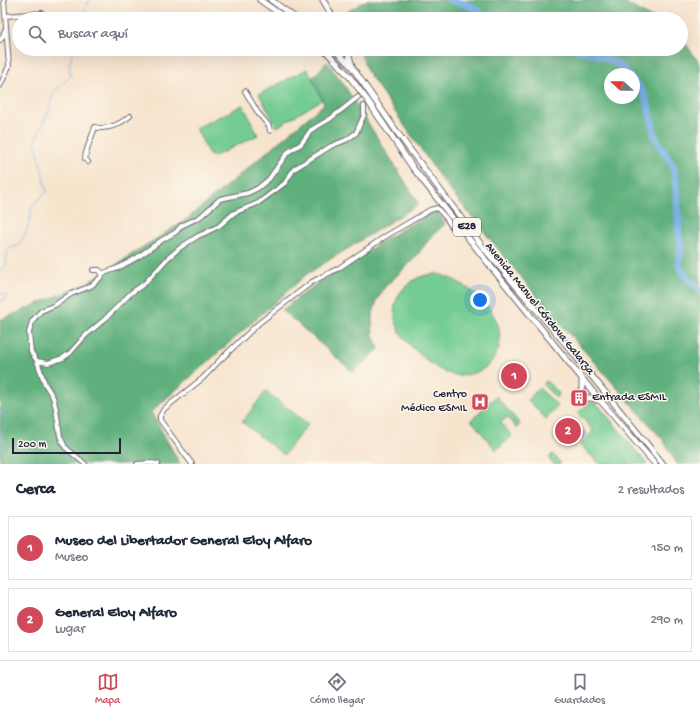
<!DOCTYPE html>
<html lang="es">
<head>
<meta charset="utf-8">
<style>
	:root { --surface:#fff; --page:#f6f6f7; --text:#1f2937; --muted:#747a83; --line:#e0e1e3; --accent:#d1495b }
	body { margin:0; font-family:"Gochi Hand",sans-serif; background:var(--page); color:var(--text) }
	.compass { position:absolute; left:604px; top:68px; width:36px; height:36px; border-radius:50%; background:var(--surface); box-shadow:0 4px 16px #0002; rotate:291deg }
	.scale { position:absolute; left:12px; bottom:10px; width:109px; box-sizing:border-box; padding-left:4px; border:2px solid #22223b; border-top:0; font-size:11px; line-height:14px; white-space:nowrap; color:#22223b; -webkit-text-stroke:3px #fbf7ec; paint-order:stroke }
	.you { position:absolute; left:480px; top:300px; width:14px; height:14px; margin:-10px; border:3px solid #fff; border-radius:50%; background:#1a73e8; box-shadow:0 0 0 6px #1a73e833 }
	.badge { display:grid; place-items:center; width:26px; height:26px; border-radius:50%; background:var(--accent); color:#fff; font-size:13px; font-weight:700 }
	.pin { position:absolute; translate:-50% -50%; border:2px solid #fff; box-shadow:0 1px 4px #0006 }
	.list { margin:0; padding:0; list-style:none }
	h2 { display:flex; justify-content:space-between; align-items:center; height:52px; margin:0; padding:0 16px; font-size:17px }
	h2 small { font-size:13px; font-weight:400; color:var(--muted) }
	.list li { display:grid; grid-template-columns:26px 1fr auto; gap:12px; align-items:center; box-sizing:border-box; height:64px; margin:0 8px 8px; padding:0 8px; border:1px solid var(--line); border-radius:0px }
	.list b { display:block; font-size:15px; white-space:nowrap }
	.list p { margin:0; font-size:13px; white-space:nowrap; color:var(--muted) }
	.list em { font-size:13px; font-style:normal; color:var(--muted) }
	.icon { flex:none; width:22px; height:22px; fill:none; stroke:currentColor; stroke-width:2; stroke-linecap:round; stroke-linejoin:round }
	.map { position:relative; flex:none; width:700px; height:464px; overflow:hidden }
	.search { position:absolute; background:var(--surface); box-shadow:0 4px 16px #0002; left:12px; right:12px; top:12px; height:44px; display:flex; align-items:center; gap:10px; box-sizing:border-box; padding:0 14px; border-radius:22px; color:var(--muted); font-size:15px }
	.sheet { height:196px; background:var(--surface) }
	nav { display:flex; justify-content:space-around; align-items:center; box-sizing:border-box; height:56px; border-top:1px solid var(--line); background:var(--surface); font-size:11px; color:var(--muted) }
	nav a { display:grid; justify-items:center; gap:2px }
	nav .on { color:var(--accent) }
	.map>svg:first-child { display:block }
	.green { fill:#73cc91; stroke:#4a7766 }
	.forest { fill:#5eb07b; stroke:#40695b; fill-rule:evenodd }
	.water { fill:#7bb0e9; stroke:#4e6992 }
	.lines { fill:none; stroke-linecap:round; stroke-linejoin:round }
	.stream { stroke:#7bb0e9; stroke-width:1 }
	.river { stroke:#7bb0e9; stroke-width:7 }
	.minor-casing { stroke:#6d666e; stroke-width:6 }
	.major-casing { stroke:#6d666e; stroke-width:7 }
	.minor { stroke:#fff; stroke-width:4 }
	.major { stroke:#fff; stroke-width:5 }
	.labels { text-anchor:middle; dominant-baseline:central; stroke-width:3; stroke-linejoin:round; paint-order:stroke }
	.shield { fill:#fbf7ec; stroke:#636270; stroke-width:1 }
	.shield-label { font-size:11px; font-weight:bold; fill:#22223b }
	.street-label { font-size:12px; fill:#22223b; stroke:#fbf7ec }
	.poi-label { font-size:12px; fill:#22223b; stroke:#fbf7ec; text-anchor:end }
</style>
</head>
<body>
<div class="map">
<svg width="700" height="464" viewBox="0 0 700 464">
	<rect width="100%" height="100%" fill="#fbf7ec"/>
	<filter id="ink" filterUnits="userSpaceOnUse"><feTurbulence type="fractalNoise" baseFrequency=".025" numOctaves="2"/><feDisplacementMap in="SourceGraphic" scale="8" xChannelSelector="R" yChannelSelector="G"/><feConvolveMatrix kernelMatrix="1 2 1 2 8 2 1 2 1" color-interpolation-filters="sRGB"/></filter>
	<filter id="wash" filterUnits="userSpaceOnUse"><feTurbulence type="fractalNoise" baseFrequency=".012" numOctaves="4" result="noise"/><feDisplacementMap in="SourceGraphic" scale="16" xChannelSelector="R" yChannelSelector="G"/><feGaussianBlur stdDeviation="0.9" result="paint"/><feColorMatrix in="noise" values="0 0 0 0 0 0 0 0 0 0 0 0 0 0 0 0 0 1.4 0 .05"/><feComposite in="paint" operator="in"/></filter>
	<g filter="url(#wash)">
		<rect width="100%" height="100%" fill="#f7e4cd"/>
		<path class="green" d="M307 69 323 99 277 127 259 94Z
			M243 105 258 135 213 157 211 154 209 155 196 128Z
			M438 274C470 282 517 322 494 358 487 369 476 374 463 375 448 377 434 367 423 357 402 340 381 313 405 287 414 278 425 274 438 274Z
			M546 381 559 393 556 398 543 385Z
			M539 388 558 406 546 419 528 400Z
			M266 391 308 424 284 455 242 422Z
			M496 396 520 424 517 428 507 417 501 423 512 436 496 450 471 420Z
			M590 402 594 403 598 405 647 464H600L580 445 593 431 578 413Z
			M552 454 561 463 560 464H553L549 459Z"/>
		<path class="forest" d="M367 0H620L654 19H347L345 13Z
			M681 37 700 64V464H677L663 440 543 304 442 180 367 71 359 49H681ZM610 74H634V98H610Z
			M327 62 341 80 419 204 307 274 151 412 180 464H0V320L87 283 187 219 324 104 312 78Z
			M436 210 445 224 432 236 414 259 385 287 377 300 372 317 373 336 379 349 353 372 282 310 316 284 346 266 385 239Z"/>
		<path class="water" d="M576 423 587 434 573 447 568 441 579 431 573 425Z"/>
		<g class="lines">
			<path class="stream" d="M81 19 89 0
				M678 215 700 235
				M0 271 6 265 8 249 18 246C27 231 31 223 32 205L47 192 35 140 50 109 53 93 71 76 69 66 73 49
				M0 293 5 295 7 299 0 302
				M0 412 8 417 1 436 4 444 0 451"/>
			<path class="river" d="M450 0C464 4 477 6 486 19
				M577 49C596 54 615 59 628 74
				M634 80 643 92 648 105 655 137 674 168 677 196 679 238C684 250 677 256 679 266 682 276 694 283 700 290"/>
		</g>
	</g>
	<g filter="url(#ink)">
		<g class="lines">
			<defs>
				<path id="minor" d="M5 16 42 13
					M0 40 2 38 5 30
					M0 86 9 66 4 0
					M245 91 258 113 269 126 270 131
					M88 162 85 159C86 147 92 138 95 127 108 131 120 124 130 116
					M101 274 118 268 138 257 162 240 176 232 181 226 200 217 220 199 248 193 258 188 269 179 288 152 301 144 311 130 330 119 358 97
					M37 361 48 363 63 358 70 353 86 335 105 319 131 293 144 284 168 258 181 247 198 236 205 233 219 226 234 213 258 203 285 183 294 169 331 146 346 140 356 133 364 115V106
					M85 464 65 447 60 436 56 409 53 397 45 384 37 361 31 352 29 333 32 321 41 311 55 305 71 294 91 286 100 278 102 275 101 272 99 270H93
					M137 464 152 463 158 464
					M192 464 160 420V416L164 409 203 378 219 361 259 323 312 282 339 268 386 236 430 210 437 208 446 218 452 227"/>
				<path id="major" d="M260 0 287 19
					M271 0 297 19
					M323 0 334 19
					M324 49 349 76 368 101 413 168 496 273 593 392 655 464
					M334 49 352 67 399 135 482 246 565 343 663 464
					M347 49 352 66
					M582 390V379
					M586 398H592L600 401"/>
			</defs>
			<use href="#minor" class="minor-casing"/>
			<use href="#major" class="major-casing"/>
			<use href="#minor" class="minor"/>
			<use href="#major" class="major"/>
		</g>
	</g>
	<defs>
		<symbol id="building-square" viewBox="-11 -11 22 22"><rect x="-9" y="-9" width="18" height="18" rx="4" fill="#d1495b" stroke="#fbf7ec"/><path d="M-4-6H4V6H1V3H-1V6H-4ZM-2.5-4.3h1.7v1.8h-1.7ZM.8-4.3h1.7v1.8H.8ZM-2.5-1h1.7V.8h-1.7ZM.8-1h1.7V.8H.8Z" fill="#fff"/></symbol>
		<symbol id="hospital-square" viewBox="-11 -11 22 22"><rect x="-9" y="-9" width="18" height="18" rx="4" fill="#d1495b" stroke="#fbf7ec"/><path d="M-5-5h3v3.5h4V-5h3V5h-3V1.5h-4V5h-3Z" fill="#fff"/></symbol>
	</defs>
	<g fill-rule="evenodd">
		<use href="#building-square" x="569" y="388" width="20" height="20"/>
		<use href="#hospital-square" x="470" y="392" width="20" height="20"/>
	</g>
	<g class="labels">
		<rect class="shield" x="453" y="218" width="28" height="18" rx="3"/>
		<g class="shield-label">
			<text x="467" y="227">E28</text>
		</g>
		<g class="street-label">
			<text transform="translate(539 309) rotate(51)">Avenida Manuel Córdova Galarza</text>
		</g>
		<g class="poi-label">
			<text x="467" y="395">Centro<tspan x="467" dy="14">Médico ESMIL</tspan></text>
			<text x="592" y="398" text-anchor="start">Entrada ESMIL</text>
		</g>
	</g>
</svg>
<svg class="compass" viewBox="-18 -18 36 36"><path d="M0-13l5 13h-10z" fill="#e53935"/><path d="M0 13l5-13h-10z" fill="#747a83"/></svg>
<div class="scale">200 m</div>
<div class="you"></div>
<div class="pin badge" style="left:514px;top:376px">1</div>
<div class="pin badge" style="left:568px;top:431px">2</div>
<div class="search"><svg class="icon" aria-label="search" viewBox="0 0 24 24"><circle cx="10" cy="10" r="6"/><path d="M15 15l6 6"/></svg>Buscar aquí</div>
</div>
<section class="sheet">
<h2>Cerca<small>2 resultados</small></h2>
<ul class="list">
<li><span class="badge">1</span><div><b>Museo del Libertador General Eloy Alfaro</b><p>Museo</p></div><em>150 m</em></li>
<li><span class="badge">2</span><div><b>General Eloy Alfaro</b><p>Lugar</p></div><em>290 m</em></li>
</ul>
</section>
<nav>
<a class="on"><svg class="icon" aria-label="map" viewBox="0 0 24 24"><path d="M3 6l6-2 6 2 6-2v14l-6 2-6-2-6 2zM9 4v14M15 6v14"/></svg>Mapa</a>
<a><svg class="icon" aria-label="directions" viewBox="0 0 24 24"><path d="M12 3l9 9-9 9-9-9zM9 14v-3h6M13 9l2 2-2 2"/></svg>Cómo llegar</a>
<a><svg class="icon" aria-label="saved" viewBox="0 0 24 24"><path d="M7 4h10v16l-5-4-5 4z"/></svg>Guardados</a>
</nav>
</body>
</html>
